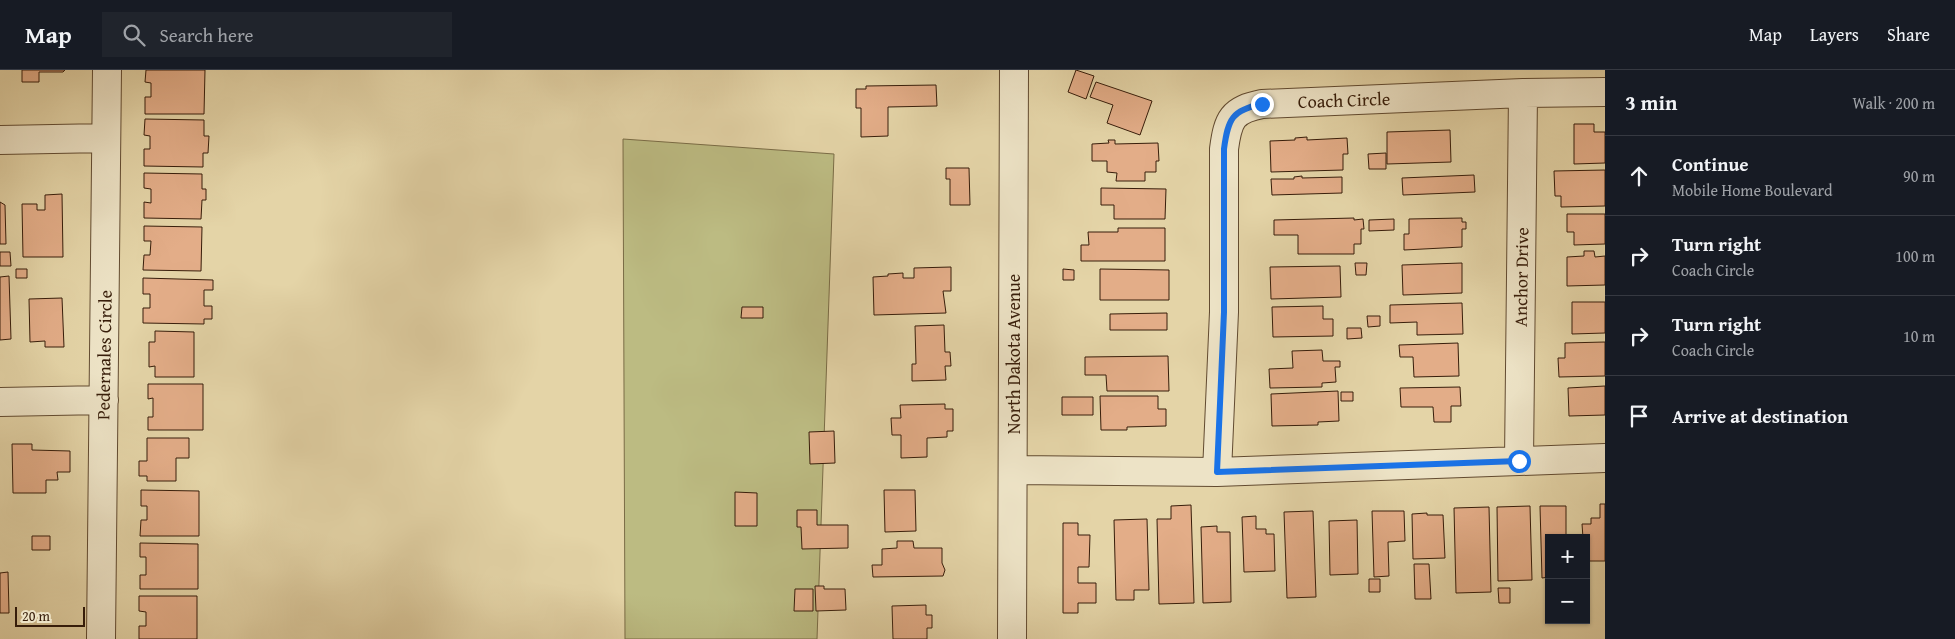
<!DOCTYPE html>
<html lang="en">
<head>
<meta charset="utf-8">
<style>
	:root { --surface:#171b24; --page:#20242c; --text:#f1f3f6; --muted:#9ea1a6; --line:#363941 }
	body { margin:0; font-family:"Gentium Book Plus",serif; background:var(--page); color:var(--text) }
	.controls { position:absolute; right:15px; bottom:15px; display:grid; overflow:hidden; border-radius:0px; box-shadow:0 1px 4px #0004 }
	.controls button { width:45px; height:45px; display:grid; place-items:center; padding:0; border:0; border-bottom:1px solid var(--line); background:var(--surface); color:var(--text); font:25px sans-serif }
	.scale { position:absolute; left:15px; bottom:12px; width:70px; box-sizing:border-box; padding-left:5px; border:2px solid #371d0a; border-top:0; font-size:14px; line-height:18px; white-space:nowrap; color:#371d0a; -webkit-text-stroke:4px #ede3c6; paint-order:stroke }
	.stop { position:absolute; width:15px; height:15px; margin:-11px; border:4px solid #1a73e8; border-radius:50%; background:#fff }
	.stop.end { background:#1a73e8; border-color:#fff; box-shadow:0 1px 5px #0008 }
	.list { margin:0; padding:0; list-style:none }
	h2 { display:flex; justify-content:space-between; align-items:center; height:65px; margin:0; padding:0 20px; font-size:21px }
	h2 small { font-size:16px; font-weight:400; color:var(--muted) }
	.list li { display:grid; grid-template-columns:32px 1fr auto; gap:15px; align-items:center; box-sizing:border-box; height:80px; padding:0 20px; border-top:1px solid var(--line) }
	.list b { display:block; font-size:19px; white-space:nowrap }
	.list p { margin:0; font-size:16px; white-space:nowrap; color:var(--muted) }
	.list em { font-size:16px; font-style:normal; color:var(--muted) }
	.icon { flex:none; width:28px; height:28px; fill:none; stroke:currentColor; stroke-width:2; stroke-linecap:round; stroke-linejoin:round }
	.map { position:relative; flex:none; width:1605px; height:569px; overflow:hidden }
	header { display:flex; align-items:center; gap:30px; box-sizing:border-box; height:70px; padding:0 25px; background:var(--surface); border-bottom:1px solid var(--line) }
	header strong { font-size:24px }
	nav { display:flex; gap:28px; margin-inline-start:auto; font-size:18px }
	.search { width:350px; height:45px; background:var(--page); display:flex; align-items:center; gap:12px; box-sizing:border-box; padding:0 18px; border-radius:0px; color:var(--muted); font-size:19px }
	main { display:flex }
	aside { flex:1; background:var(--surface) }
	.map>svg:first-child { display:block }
	.green { fill:#bcbb82; stroke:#7a6c46 }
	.building { fill:#e3ad88; stroke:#371d0a }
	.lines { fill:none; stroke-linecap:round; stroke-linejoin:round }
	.minor-casing { stroke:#624b31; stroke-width:30 }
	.minor { stroke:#ede3c6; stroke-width:28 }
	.route { stroke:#1a73e8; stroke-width:6 }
	.labels { text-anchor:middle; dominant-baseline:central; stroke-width:5; stroke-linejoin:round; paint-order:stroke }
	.street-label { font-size:18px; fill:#371d0a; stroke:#ede3c6 }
</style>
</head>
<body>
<header>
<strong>Map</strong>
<div class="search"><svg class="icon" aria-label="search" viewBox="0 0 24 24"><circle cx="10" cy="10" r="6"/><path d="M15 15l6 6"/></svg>Search here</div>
<nav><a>Map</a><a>Layers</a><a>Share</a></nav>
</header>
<main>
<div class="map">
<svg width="1605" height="569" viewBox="0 0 1605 569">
	<rect width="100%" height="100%" fill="#e4d4a7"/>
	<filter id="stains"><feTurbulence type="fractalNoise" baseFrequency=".004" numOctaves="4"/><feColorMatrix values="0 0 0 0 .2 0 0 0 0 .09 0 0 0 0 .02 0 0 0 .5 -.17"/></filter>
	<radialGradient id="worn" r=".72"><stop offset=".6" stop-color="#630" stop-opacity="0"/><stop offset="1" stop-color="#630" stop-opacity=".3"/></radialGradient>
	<path class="green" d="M623 69 834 84 817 569H625Z"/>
	<path class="building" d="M22 0H65L63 2H39V12H22Z
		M146 0H205L204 44H145V27H151V13L145 12Z
		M1076 0 1094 6 1086 29 1068 22Z
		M1096 12 1152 31 1140 65 1107 53 1113 35 1090 27Z
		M936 15 937 36 888 37V66L861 67V38H856V19H866V16Z
		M145 49 204 50V66H209L208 83H203V97L144 96V79H150V66L144 65Z
		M1574 54H1594V62H1605V93L1574 94Z
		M1450 60 1451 92 1387 94V62Z
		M1307 67V70L1347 68 1348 84H1343V100L1271 102 1270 71 1295 70V68Z
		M1108 70H1115V74L1158 73 1159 91H1156V102H1145V111H1116L1117 103 1107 102V91H1092V74L1109 73Z
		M1386 83V99H1369L1368 84Z
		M946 98H969L970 135H950V109H946Z
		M1605 100V136L1561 137V126H1555L1554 101Z
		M144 103 202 104V119H206V130H202L201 149 144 148V132L151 133V119L144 118Z
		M1474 105 1475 122 1403 125 1402 108Z
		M1302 106V108L1342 107V123L1272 125 1271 109H1294V107Z
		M1101 118 1166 119 1165 149H1114V135H1101Z
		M62 124 63 187H23L22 134H37V140H45V125Z
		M0 132 5 135 6 174H0Z
		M1567 144H1605V174L1574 175V162H1567Z
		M1354 148V150L1363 149 1364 159H1361V174H1354V184H1298V165H1274V150Z
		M1462 148V152H1466V159H1462V177L1404 180V164H1409V149Z
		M1394 149V160L1369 161V150Z
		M144 156 202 157 201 201 143 200 144 185H150L151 171H144Z
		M1118 158H1165V191H1081V175H1089L1088 162H1118Z
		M1584 181H1594L1595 187 1605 186V215L1567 216V187L1584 186Z
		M0 182H10L11 196H0Z
		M1355 193H1367L1366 205H1356Z
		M1462 193V223L1403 225 1402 195Z
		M1340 196 1341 227 1271 229 1270 197Z
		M951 197V221H943L946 243 874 245 873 207 888 206V204L903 203V208H914V198Z
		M16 199H27V208H16Z
		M1063 199 1074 200V210H1063Z
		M1100 199 1169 200V230H1100Z
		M9 206 11 269 0 270V207Z
		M143 208 213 210V220H204V236H212V249H204V254L143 253V238H150V224H143Z
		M62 228 64 277H45V271L30 272 29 229Z
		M1572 232H1605V263L1572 264Z
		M1462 233 1463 264 1417 265V252L1390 253V235Z
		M1323 236V249H1333V266L1273 267 1272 237Z
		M742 237H763V248H741Z
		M1167 243V260H1110V244Z
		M1367 246H1380V256L1368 257Z
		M944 255 945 282H950L951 296H945L946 310 912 311V294H916L915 256Z
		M1347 258H1361L1362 268 1347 269Z
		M155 261 194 262V307H155V296L149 297V272H155Z
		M1605 272V306L1559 307 1558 288H1565V273Z
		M1458 273 1459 306 1414 307 1413 287H1400L1399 275Z
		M1322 280 1323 291H1340V297H1335L1336 312 1322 313V317L1270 318 1269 299 1293 298 1292 281Z
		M1168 286 1169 321H1107L1106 305H1085V287Z
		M148 314H203V360H148V347H153V328L148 329Z
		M1605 316V345L1569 346 1568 318Z
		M1460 317 1461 336H1451V352H1434L1433 337H1401L1400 318Z
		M1338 321 1339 351 1318 352V355L1272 356 1271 324Z
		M1341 322H1353V331H1341Z
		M1100 326H1158V339H1166V356L1127 357V360H1101Z
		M1062 327H1093V345H1062Z
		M945 334V339H953V361H947V367L927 368V387L901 388V365H892L891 348H901L900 335Z
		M834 361 835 393 810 394 809 362Z
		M147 368H189V388H176V411H147V406H139V391H147Z
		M12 374H32V380L70 381V402H57L58 410H46V423H13Z
		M141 420 199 421V466H140L141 450H147V436H141Z
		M884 420H915L916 461 885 462Z
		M735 422 757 423V456H735Z
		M1600 434H1605V491H1586V468H1583L1582 454H1591V448H1600Z
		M1191 435 1194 533 1159 534 1157 449H1171V436Z
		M1530 436 1532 510 1498 511 1497 437Z
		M1540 436H1566V468H1549V507L1542 508Z
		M1489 437 1491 522 1456 523 1454 438Z
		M797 440H817V455H848V478L802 479 801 457H797Z
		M1313 441 1316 527 1287 528 1284 442Z
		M1372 441H1404L1405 471 1388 472 1389 506 1374 507Z
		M1427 443V445H1443L1445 488 1413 489 1412 444Z
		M1256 446V459H1266V464H1274L1275 501 1244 502 1242 447Z
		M1147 449 1149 520H1134V530H1116L1114 450Z
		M1357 450 1358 504 1330 505 1329 451Z
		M1063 453H1078V465H1090L1089 497H1078V513H1096V533H1078V543H1063Z
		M1217 456V462H1230L1231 532 1203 533 1201 457Z
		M32 466H50V480H32Z
		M897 471H913L914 478H942V493L945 500 943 506 873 507 872 495H882V479L897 478Z
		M140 473 198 474V519H140V505H146V487H140Z
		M1414 494H1429L1431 529H1415Z
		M8 502 9 543H0V503Z
		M1369 509H1380V522H1369Z
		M815 516H824V519H845L846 540 816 541Z
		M1498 518H1510V533H1499Z
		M795 519H813V541H794Z
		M139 526H197V569H139V556H146V542L139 541Z
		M926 535V545H932V558H927V569H893L892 536Z"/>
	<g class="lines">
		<defs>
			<path id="minor" d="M0 70 106 68
				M0 332 104 330
				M1519 391 1523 23
				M1013 400 1217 402 1605 388
				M1217 402 1224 242V79C1228 49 1232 40 1262 34L1523 23 1605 22
				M101 569 107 0
				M1012 569 1014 0"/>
		</defs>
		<use href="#minor" class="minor-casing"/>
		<use href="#minor" class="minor"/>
	</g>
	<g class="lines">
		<path class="route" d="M1262 34C1232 40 1228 49 1224 79V242L1217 402 1519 391"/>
	</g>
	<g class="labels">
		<g class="street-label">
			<text transform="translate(1344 30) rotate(-2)">Coach Circle</text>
			<text transform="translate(1521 207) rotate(-89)">Anchor Drive</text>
			<text transform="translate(1013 284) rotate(-90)">North Dakota Avenue</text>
			<text transform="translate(104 285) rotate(-89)">Pedernales Circle</text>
		</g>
	</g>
	<rect width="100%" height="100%" filter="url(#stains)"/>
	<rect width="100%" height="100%" fill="url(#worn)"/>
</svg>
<div class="controls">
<button>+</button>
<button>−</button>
</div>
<div class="scale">20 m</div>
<div class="stop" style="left:1519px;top:391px"></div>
<div class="stop end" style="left:1262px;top:34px"></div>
</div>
<aside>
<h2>3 min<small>Walk · 200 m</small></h2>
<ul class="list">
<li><svg class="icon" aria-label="ahead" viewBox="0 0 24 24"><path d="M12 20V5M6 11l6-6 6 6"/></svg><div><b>Continue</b><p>Mobile Home Boulevard</p></div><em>90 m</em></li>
<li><svg class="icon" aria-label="right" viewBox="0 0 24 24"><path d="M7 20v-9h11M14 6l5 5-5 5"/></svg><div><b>Turn right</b><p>Coach Circle</p></div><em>100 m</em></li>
<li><svg class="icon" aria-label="right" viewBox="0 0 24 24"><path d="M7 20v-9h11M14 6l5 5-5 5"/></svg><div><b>Turn right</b><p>Coach Circle</p></div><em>10 m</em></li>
<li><svg class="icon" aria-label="arrive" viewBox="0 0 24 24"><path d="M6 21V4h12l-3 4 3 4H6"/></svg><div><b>Arrive at destination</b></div></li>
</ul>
</aside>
</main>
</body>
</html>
